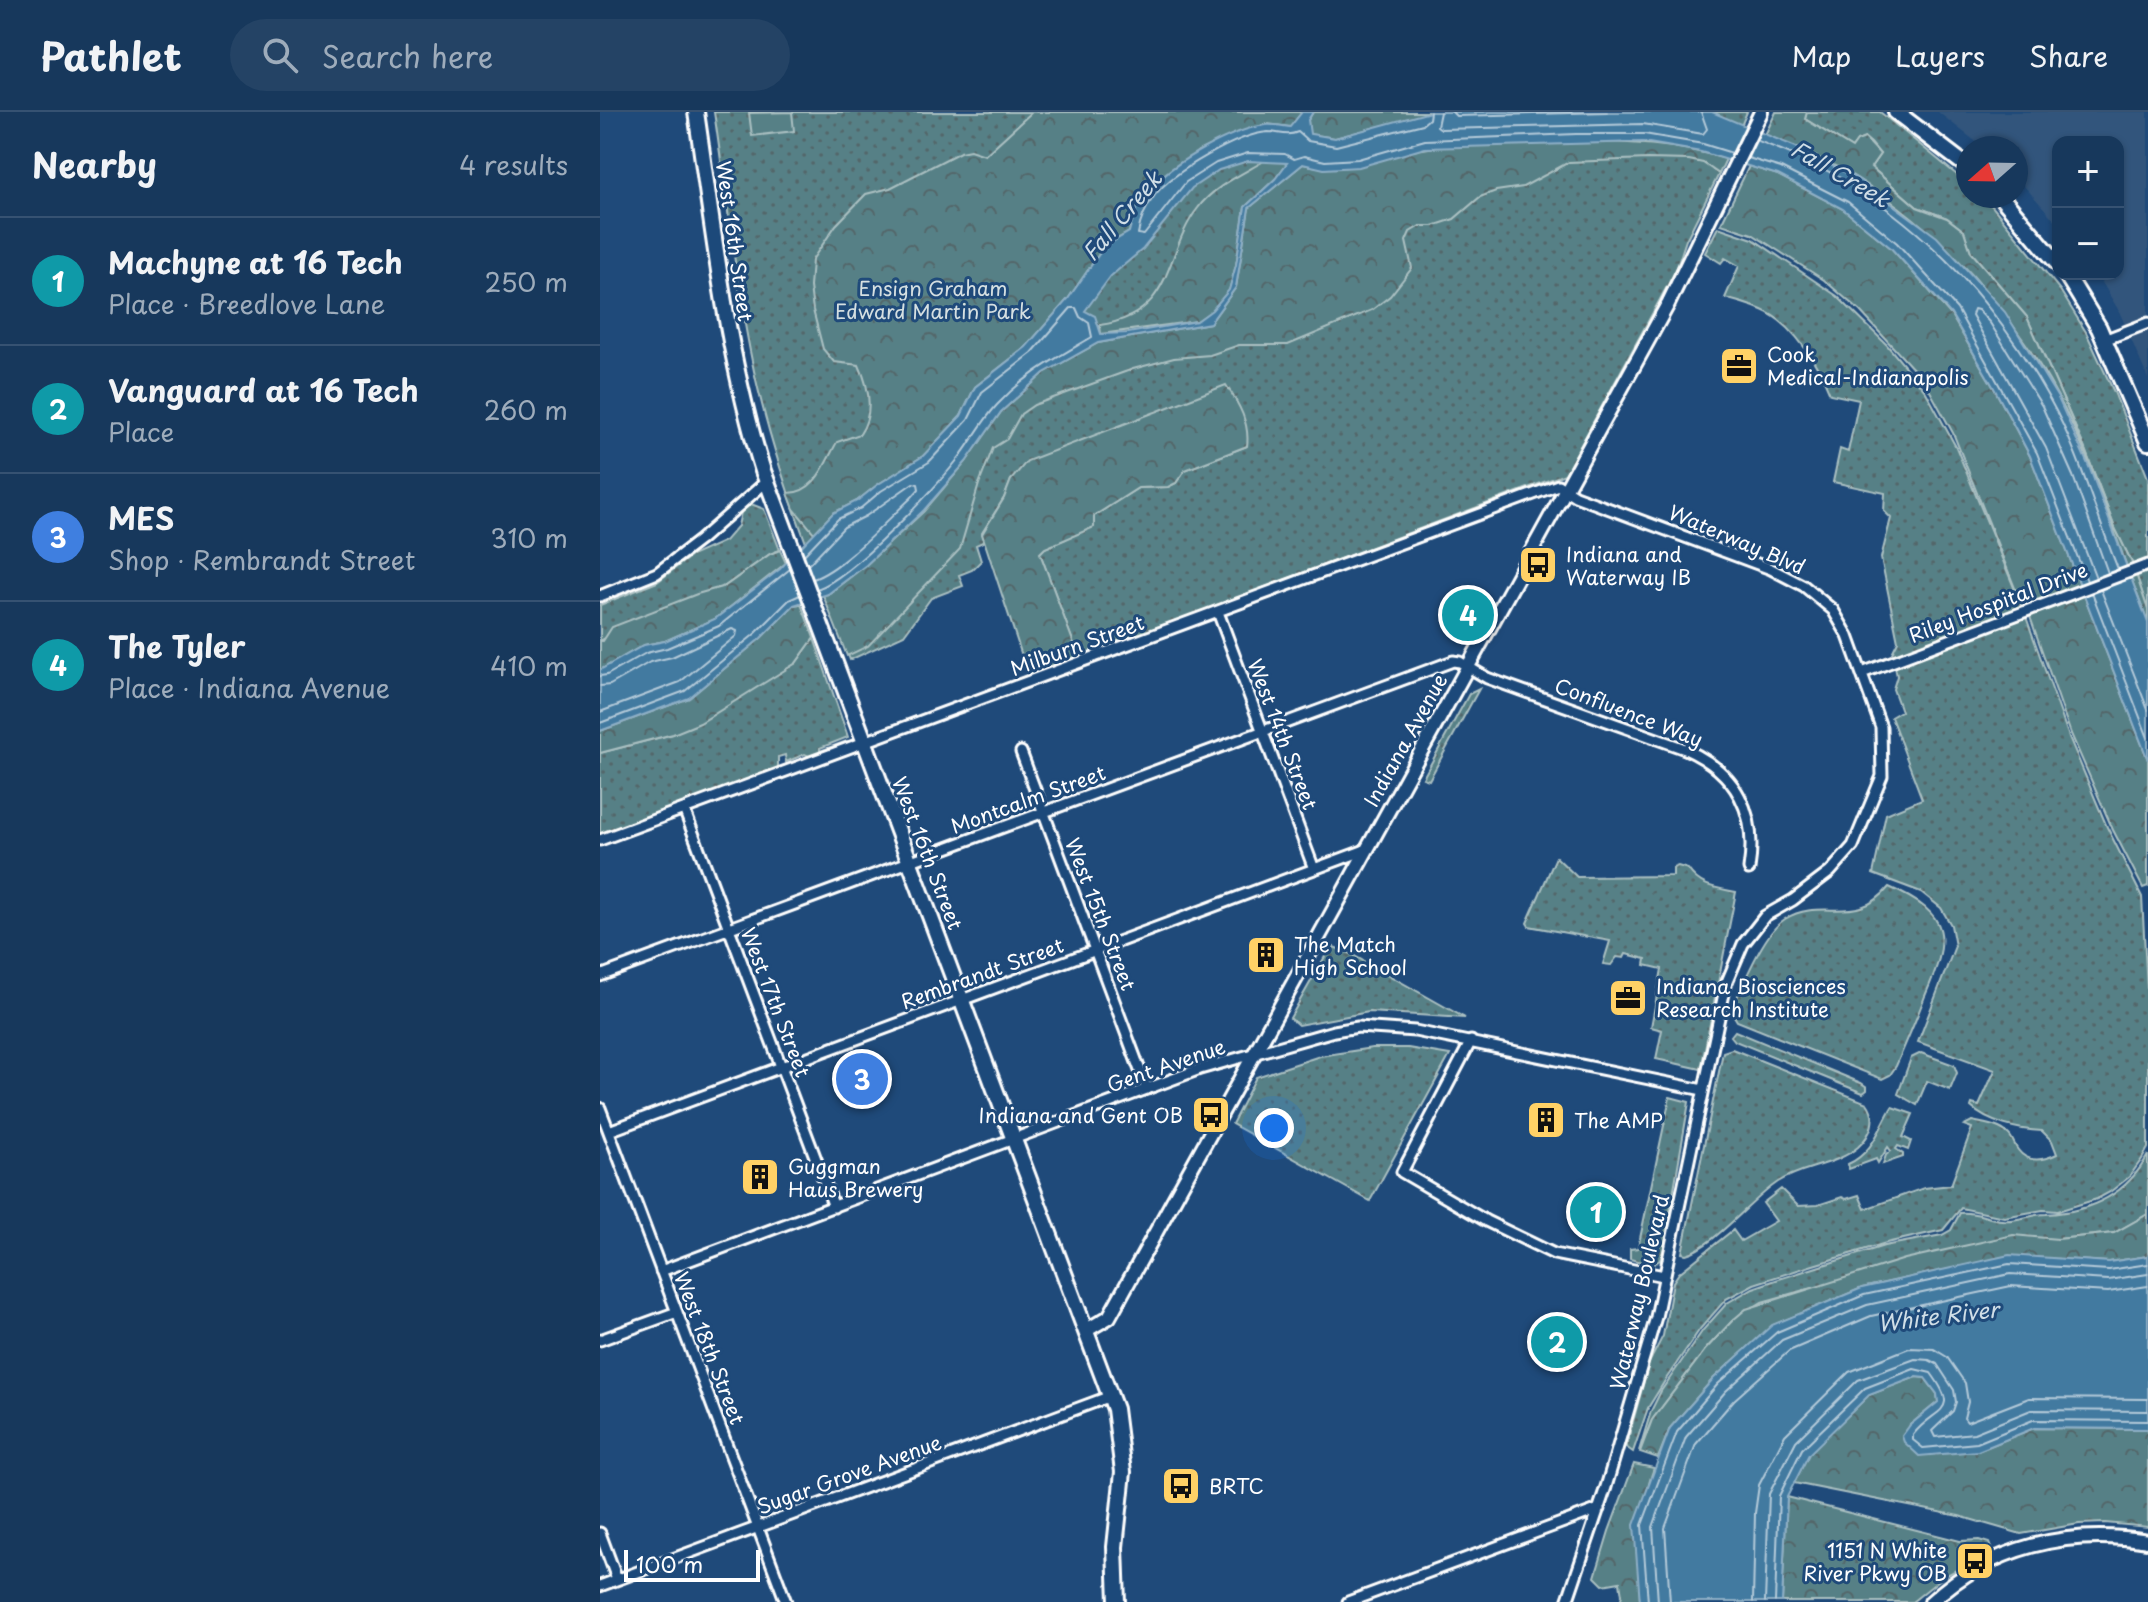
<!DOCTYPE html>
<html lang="en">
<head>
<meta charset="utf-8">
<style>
	:root { --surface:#17385c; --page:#244365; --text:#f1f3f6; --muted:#9eacbb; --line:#365272; --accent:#ffd166 }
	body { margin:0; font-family:"Playpen Sans",sans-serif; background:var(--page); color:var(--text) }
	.controls { position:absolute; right:24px; top:24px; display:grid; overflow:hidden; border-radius:16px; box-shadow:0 2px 6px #0004 }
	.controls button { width:72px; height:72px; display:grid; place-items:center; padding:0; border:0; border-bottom:2px solid var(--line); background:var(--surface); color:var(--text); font:40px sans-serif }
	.compass { position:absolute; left:1356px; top:24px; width:72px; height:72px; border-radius:50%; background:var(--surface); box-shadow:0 2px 6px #0004; rotate:250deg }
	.scale { position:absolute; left:24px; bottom:20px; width:136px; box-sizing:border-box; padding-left:8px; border:4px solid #fff; border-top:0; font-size:22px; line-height:28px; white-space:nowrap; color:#fff; -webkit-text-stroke:6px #1f4a7a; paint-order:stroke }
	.you { position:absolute; left:674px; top:1016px; width:28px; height:28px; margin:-20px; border:6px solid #fff; border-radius:50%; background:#1a73e8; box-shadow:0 0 0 12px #1a73e833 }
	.badge { display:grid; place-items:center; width:52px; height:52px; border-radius:50%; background:var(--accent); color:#fff; font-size:26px; font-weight:700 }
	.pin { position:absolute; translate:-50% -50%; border:4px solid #fff; box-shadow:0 2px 8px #0006 }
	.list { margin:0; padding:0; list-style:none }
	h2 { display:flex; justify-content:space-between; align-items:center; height:104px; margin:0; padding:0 32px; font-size:34px }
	h2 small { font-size:26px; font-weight:400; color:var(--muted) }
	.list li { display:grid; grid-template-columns:52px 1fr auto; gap:24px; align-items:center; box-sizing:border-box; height:128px; padding:0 32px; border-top:2px solid var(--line) }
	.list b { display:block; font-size:30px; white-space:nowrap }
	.list p { margin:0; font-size:26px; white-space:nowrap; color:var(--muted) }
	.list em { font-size:26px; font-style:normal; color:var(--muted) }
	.icon { flex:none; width:44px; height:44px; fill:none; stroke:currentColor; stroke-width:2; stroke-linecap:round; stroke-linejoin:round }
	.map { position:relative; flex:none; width:1548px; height:1490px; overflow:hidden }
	header { display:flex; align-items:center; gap:48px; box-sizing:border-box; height:112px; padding:0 40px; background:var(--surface); border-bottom:2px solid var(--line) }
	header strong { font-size:38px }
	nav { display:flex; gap:44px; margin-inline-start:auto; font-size:28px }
	.search { width:560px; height:72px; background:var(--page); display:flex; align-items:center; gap:20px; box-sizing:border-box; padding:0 28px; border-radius:44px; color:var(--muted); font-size:30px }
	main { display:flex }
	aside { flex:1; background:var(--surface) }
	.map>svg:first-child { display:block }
	.built { fill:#32557c }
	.grass { fill:url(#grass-dots); stroke:#abc0c2; stroke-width:2 }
	.forest { fill:url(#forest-crowns); stroke:#abc0c2; stroke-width:2 }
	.pitch { fill:#578086; stroke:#abc0c2; stroke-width:2 }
	.water { fill:#437aa0; stroke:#8eafc6; stroke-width:2; fill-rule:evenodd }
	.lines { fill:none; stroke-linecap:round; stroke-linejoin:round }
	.shore { stroke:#b4cad9; stroke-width:2 }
	.street-casing { stroke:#fff; stroke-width:15 }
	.secondary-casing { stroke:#fff; stroke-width:18 }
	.primary-casing { stroke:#fff; stroke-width:20 }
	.street { stroke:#1f4a7a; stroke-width:9 }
	.secondary { stroke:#1f4a7a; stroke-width:12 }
	.primary { stroke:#1f4a7a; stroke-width:14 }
	.labels { text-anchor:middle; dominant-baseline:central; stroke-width:6; stroke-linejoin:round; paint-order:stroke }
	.street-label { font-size:20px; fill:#fff; stroke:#1f4a7a }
	.park-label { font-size:20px; fill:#d5dfe1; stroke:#1f4a7a }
	.poi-label { font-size:20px; fill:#fff; stroke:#1f4a7a; text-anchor:start }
	.water-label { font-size:22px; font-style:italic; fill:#d0dee7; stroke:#1f4a7a }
</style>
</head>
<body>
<header>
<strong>Pathlet</strong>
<div class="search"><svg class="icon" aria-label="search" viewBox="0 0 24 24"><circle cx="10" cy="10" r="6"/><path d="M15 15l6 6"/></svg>Search here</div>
<nav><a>Map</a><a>Layers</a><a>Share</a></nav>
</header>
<main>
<aside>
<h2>Nearby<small>4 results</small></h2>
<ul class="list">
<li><span class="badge" style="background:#0f9aa8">1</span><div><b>Machyne at 16 Tech</b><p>Place · Breedlove Lane</p></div><em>250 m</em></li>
<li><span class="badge" style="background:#0f9aa8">2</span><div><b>Vanguard at 16 Tech</b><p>Place</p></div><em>260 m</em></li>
<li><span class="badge" style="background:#3f7fe0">3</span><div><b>MES</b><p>Shop · Rembrandt Street</p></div><em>310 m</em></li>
<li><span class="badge" style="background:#0f9aa8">4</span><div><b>The Tyler</b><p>Place · Indiana Avenue</p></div><em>410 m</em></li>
</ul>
</aside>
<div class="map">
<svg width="1548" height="1490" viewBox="0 0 1548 1490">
	<defs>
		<pattern id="grass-dots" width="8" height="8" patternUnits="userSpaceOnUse" patternTransform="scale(2)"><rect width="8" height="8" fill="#578086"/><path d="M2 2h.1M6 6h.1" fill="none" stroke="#526669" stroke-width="1.8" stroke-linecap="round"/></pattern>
		<pattern id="forest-crowns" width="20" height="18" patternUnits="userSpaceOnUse" patternTransform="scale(2)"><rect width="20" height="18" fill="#578086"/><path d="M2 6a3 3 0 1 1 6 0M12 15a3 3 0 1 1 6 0" fill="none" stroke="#526669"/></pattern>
	</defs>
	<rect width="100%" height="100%" fill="#1f4a7a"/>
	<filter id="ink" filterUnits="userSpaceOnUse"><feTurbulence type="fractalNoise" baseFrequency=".0125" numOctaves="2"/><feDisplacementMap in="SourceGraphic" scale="16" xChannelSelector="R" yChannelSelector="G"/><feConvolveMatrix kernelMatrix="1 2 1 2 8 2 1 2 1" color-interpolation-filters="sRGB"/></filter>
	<g filter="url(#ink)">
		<path class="built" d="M1338 0H1548V267L1519 199 1497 162H1518V30H1458V112L1416 65V36H1384Z"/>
		<path class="grass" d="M114 0H1147L1141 14 1137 12 1113 58 1119 62 1086 128 1076 158 965 362 432 563 426 556H434L474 532 440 441 445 436 466 427 494 404 538 376 568 375 576 371 585 358 647 334 411 368 404 386 382 421 385 429 376 433 381 449 372 458 359 463 363 474 331 486 304 523 250 548C214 453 176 359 154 259 136 174 127 86 114 0Z
			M1207 0H1280L1368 72V84H1381L1392 94 1460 178 1486 220 1514 280 1548 366V498L1533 453 1515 416 1484 335 1427 205 1371 140 1364 119 1347 106 1317 95 1271 55 1280 42 1271 31 1265 26 1257 29 1252 36 1205 7Z
			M1118 115 1153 127 1237 184 1287 233 1326 280 1356 335 1425 502 1469 625 1507 715 1542 785 1548 896V1036L1542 1047 1529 1065 1510 1080 1497 1087 1458 1099 1443 1098 1404 1105 1361 1096 1343 1118 1286 1131 1210 1154 1154 1172 1126 1187 1100 1217 1066 1267 1048 1296 1033 1340 1026 1335 1049 1251 1063 1224 1073 1170 1079 1161 1133 1118 1141 1129 1176 1109 1163 1091 1181 1077 1198 1094 1218 1093 1242 1085 1246 1087 1259 1083 1265 1097 1324 1076 1351 1073 1372 1016 1364 1013 1372 1009C1384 1012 1399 1013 1408 1022 1413 1026 1414 1033 1418 1038 1428 1052 1445 1048 1457 1042L1452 1029 1442 1019C1419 1018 1388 1011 1371 995L1372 992 1379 994 1395 958 1318 930 1355 834 1351 813 1341 796 1321 780 1273 762 1286 702 1322 687 1291 605 1301 599 1293 577 1297 564 1292 541 1298 529 1281 446 1291 406 1284 399 1285 381 1233 370 1240 337 1248 340 1259 288 1230 282C1219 254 1196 216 1168 201 1156 194 1139 190 1125 186L1139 154 1125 146 1121 151 1105 141Z
			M151 392 164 397 180 438 170 442 125 474 60 497 0 529V493L57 470 91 444 125 429 138 414 141 400Z
			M214 526 248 625 220 636V639L247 629 248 631 213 646 205 642 186 650 185 643 178 645V658L0 725V641L73 622 196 551Z
			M879 577 829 668 823 666 869 582Z
			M956 745 977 765 1073 764V756L1078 754 1088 757C1100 775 1116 776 1136 780L1101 957 1056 947 1062 918 1051 915 1062 857 1045 853 1046 847 1026 842 1024 846 1017 845 1011 853 1003 852 1010 829 929 814 927 811Z
			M1289 775C1353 803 1350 826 1325 884 1316 908 1306 931 1296 954L1290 963 1282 967 1137 909 1131 899C1142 875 1163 821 1185 807 1222 784 1256 816 1289 775Z
			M731 834 749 841 865 906 769 900 698 913 690 906Z
			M1135 919 1261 971 1267 975V978L1263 981 1135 929 1131 924Z
			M772 936H808L850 943 770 1089 632 1012 656 965 720 944Z
			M1132 937 1267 991C1278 1006 1271 1023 1258 1035 1236 1054 1202 1054 1178 1070 1152 1087 1113 1135 1086 1142L1082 1141 1123 940Z
			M1321 941 1354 953 1357 961 1350 978 1327 969 1317 993 1298 982 1311 946Z
			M1070 985 1089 990 1064 1135 1060 1148 1052 1153 1030 1147V1137L1038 1136Z
			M1292 995 1313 1002 1303 1025 1311 1029 1308 1038 1298 1034 1296 1037 1303 1042V1045L1283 1052 1286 1043 1291 1039 1288 1035 1278 1051 1276 1047 1249 1057 1248 1052C1274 1040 1279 1016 1292 995Z
			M1548 1043V1102L1514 1121 1458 1127H1437L1204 1178 1162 1190 1133 1208 1106 1237 1052 1308 1039 1339 1051 1299 1061 1279 1103 1218 1127 1191 1153 1176 1179 1167 1284 1134 1342 1123 1351 1118 1360 1101C1375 1099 1388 1107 1402 1108 1417 1110 1431 1102 1446 1102 1489 1100 1526 1084 1548 1043Z"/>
		<path class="forest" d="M432 0H702L690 15 667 12 635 22 598 39 534 101 529 120 504 135 468 187 426 235 375 275 361 304 323 344 277 373 257 389 233 401 214 421 194 397 188 381C216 381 225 351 237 330L260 322C274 301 269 275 259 253L234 250 223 237 213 198 210 175 212 148 236 113 266 82 290 76 360 40 370 38 385 43Z
			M713 0H830L831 1 735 26 709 22 708 8Z
			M1176 0H1207L1205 7 1252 36 1257 29 1265 26 1280 42 1271 55 1317 95 1347 106 1364 119 1371 140 1427 205 1484 335 1515 416 1533 453 1548 498V511C1519 439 1495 352 1458 285 1411 198 1343 119 1258 67 1229 49 1196 36 1165 23Z
			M976 30C1030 30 1073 31 1126 47L1119 62 1103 51 1089 48 1048 47 969 50 923 75 896 79 880 85 854 107 833 114H820L810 120 806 129 812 156 790 184 772 198 688 233H639L610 243 574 246 533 257 434 293 421 302 407 327 393 336 379 372 360 437 268 534 247 544 223 483 228 482 266 453 324 399 366 350 401 300 444 261 498 231 610 211 636 175 649 96 703 52C755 65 781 42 829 36 877 31 927 32 976 30Z
			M664 49 688 50 675 67 645 95 636 153 629 179 613 198 597 209 501 222 500 213C576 202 563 141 598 96 613 75 642 62 664 49Z
			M1149 54 1178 63 1243 97 1291 136 1351 203 1394 276 1430 344 1548 648V774L1543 776 1513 718 1471 622 1428 499 1417 481 1353 321 1330 279 1314 258 1260 199 1224 168 1152 122 1121 112Z
			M626 273C639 292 650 311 647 334L585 358 576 371 568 375 538 376 494 404V415L445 436 440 441 474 532 463 546 426 556 382 422 404 386 411 368 427 349Z
			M180 438 186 451 115 507 65 529 44 533 0 558V529H3L12 515 97 482 125 474 170 442Z
			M201 492 214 526 196 551 100 611 73 622 0 641V619L89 586 161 526 194 493Z
			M1548 1102V1144L1509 1150 1409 1144 1262 1176 1173 1213 1113 1267 1070 1316 1058 1346 1040 1340 1052 1308 1106 1237 1133 1208 1146 1197 1305 1147 1413 1123 1458 1127 1514 1121Z
			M1316 1265 1325 1266 1337 1282 1338 1290 1310 1313 1378 1339 1434 1316 1548 1317V1415L1505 1411 1479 1412 1421 1422 1359 1404 1194 1371 1209 1341 1269 1283Z
			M1034 1352 1054 1356C1039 1396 1039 1447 1040 1490H1020L1022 1483 1020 1470 1003 1473 995 1465 1009 1419Z
			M1187 1385 1360 1429 1379 1428 1389 1431 1392 1439 1343 1465 1312 1490H1182Z"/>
		<path class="pitch" d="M192 0 194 19 152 24 149 1Z"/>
		<path class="water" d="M702 0H713L708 8 710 22 735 26 830 0H1112L1196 35 1258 67 1337 125 1405 200 1458 286 1490 357 1548 511V648L1430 344 1394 276 1351 202 1291 136 1243 97 1178 63 1101 40 1043 30 825 36 759 55 724 57 703 52 649 96 636 175 610 211 498 231 444 261 401 300 366 350 324 398 266 453 228 482 194 493 161 526 89 586 0 619V558L44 533 65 529 115 507 180 457 233 401 257 389 277 373 323 344 361 304 375 275 426 235 468 187 504 135 529 120C533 104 539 87 551 75 574 50 630 18 665 13 672 12 682 14 690 15ZM648 49 687 51 675 67 645 95 636 153 629 178 612 198 597 209 528 221 501 222 495 204 485 199 511 164 543 137 592 76 619 58Z
			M1409 1143 1509 1150 1548 1144V1317L1434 1316 1378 1339 1319 1344 1304 1330 1302 1324 1310 1313 1338 1290 1337 1282 1325 1266 1316 1265 1269 1283 1209 1342 1187 1385 1182 1490H1040L1034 1413 1070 1316 1113 1267 1172 1213 1262 1176Z"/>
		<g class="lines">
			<path class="shore" d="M830 0 829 7 823 12 736 34 708 29 698 20C687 25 679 20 668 20 638 22 573 60 555 83 546 95 540 108 538 122L544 123 586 70 616 51 648 41 685 42 694 47 704 44 725 49 758 47 825 28 976 22H1044L1103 32 1132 41
				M840 0 837 14 841 17 1043 12 1103 22 1107 17 1101 0
				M852 0 856 4 1007 0
				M1156 28C1189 41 1225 55 1255 75 1339 128 1402 202 1450 288 1480 341 1495 401 1518 457
				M1148 46 1181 56 1248 90 1297 131 1357 197 1437 341 1487 469
				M204 443 238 407 261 396 281 379 329 350 368 308 382 280 432 241 471 196H476L480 205 489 211 492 225C455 247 427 261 397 293 383 308 373 327 361 343 337 375 252 465 217 477
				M208 453 244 415 266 404 313 371 318 372 319 377 311 386C287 408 243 457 213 467
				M1496 466 1446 336 1372 203 1374 197 1378 198 1390 211 1442 294 1473 364 1508 461
				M1501 478 1548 598
				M1492 481 1548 626
				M0 564 7 563 46 541 67 536 119 514 190 457
				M0 574 10 573 50 550 72 545 132 517 137 519 136 524 80 570 0 600
				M0 611 85 579 156 521 189 488 200 483
				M1048 1490 1042 1413 1077 1320 1118 1272 1177 1220 1264 1183 1409 1152 1509 1158 1548 1152
				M1058 1490 1053 1415 1086 1325 1126 1279 1182 1228 1267 1193 1410 1162 1508 1168 1548 1162
				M1070 1490 1065 1416 1096 1332 1134 1288 1189 1239 1271 1204 1411 1174 1508 1180 1548 1174
				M1153 1490 1155 1401 1159 1373 1185 1323 1249 1260 1309 1236 1334 1237 1347 1245 1365 1271 1368 1290 1364 1306 1367 1310 1429 1286 1548 1287
				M1165 1490 1169 1382 1196 1329 1258 1268 1315 1247 1329 1248 1337 1252 1354 1278 1356 1290 1353 1299 1332 1319 1335 1325 1374 1321 1431 1298 1548 1299
				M1175 1490 1179 1384 1202 1337 1265 1276 1314 1257 1331 1261C1362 1303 1335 1294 1313 1323V1328L1323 1336 1377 1331 1433 1308 1548 1309"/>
			<defs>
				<path id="street" d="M1504 228 1548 211
					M0 484 57 461 100 428 167 369
					M618 500 714 757
					M1262 561 1548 453
					M421 640 547 977
					M84 697 234 1095
					M0 728 958 373 975 384 1171 457 1204 474 1233 498 1248 524 1281 615 1282 664 1253 734 1230 760 1193 788 1165 804 1143 832 1126 872 1056 1205 1006 1375 967 1490
					M0 864 853 549 860 550 887 566 1085 637C1137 660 1158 702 1149 757
					M871 929 802 1060 886 1109 954 1142 1064 1164
					M0 996 186 1490
					M9 1019 768 737
					M61 1159 600 957 734 919 758 915 815 919 1103 978
					M0 1228 77 1200
					M0 1421 17 1467
					M0 1474 511 1284
					M748 1490 999 1397"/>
				<path id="secondary" d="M487 1218 509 1205 1068 192 1161 0
					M1331 1490C1391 1434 1469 1416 1548 1429"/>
				<path id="primary" d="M96 0C114 121 126 242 163 359L515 1297 523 1360 515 1435 517 1490
					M1296 0 1368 55
					M1400 84 1458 152
					M1466 162 1499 216 1548 330"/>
			</defs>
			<use href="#street" class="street-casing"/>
			<use href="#secondary" class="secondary-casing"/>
			<use href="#primary" class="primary-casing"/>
			<use href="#street" class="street"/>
			<use href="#secondary" class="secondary"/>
			<use href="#primary" class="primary"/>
		</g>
	</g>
	<defs>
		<symbol id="office-square" viewBox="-11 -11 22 22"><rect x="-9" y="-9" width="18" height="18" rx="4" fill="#ffd166" stroke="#1f4a7a"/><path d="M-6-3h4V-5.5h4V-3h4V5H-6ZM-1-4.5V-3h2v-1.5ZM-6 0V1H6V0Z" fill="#111"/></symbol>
		<symbol id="bus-square" viewBox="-11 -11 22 22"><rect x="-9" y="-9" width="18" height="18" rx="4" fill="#ffd166" stroke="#1f4a7a"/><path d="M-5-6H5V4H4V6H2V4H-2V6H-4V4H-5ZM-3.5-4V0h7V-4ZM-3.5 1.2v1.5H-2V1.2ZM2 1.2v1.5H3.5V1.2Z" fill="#111"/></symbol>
		<symbol id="building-square" viewBox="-11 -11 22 22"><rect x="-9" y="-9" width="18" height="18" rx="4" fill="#ffd166" stroke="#1f4a7a"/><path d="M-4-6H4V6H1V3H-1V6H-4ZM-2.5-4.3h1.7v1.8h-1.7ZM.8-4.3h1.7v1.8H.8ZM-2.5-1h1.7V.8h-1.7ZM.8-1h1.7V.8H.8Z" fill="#111"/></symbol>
	</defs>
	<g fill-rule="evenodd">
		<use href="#office-square" x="1117" y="232" width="44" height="44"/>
		<use href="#bus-square" x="916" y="431" width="44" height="44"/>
		<use href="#building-square" x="644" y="821" width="44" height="44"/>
		<use href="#office-square" x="1006" y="864" width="44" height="44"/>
		<use href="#bus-square" x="589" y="981" width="44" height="44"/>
		<use href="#building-square" x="924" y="986" width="44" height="44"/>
		<use href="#building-square" x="138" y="1043" width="44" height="44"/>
		<use href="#bus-square" x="559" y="1352" width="44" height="44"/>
		<use href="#bus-square" x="1353" y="1427" width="44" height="44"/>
	</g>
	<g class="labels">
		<g class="street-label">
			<text transform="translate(135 129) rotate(82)">West 16th Street</text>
			<text transform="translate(1137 427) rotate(23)">Waterway Blvd</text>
			<text transform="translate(1398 490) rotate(-21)">Riley Hospital Drive</text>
			<text transform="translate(477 533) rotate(-20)">Milburn Street</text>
			<text transform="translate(1029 600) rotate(21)">Confluence Way</text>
			<text transform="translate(683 622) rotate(69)">West 14th Street</text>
			<text transform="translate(805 628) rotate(-61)">Indiana Avenue</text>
			<text transform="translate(428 687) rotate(-20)">Montcalm Street</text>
			<text transform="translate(328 741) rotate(69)">West 16th Street</text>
			<text transform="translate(501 802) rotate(69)">West 15th Street</text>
			<text transform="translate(382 861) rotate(-20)">Rembrandt Street</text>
			<text transform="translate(176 890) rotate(69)">West 17th Street</text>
			<text transform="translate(566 953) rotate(-19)">Gent Avenue</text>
			<text transform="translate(1039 1180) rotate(-77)">Waterway Boulevard</text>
			<text transform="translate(110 1236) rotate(69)">West 18th Street</text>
			<text transform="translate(249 1362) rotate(-20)">Sugar Grove Avenue</text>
		</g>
		<g class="park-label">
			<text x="333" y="176">Ensign Graham<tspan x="333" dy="23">Edward Martin Park</tspan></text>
		</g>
		<g class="poi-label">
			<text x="1167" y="242">Cook<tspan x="1167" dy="23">Medical-Indianapolis</tspan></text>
			<text x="966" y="442">Indiana and<tspan x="966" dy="23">Waterway IB</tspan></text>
			<text x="694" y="832">The Match<tspan x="694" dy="23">High School</tspan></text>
			<text x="1056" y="874">Indiana Biosciences<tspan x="1056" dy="23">Research Institute</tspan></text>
			<text x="583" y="1003" text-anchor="end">Indiana and Gent OB</text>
			<text x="974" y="1008">The AMP</text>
			<text x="188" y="1054">Guggman<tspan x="188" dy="23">Haus Brewery</tspan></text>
			<text x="609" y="1374">BRTC</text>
			<text x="1347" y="1438" text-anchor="end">1151 N White<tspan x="1347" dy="23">River Pkwy OB</tspan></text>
		</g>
		<g class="water-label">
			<text transform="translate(1241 61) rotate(30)">Fall Creek</text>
			<text transform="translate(521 103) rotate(-50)">Fall Creek</text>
			<text transform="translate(1338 1203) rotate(-7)">White River</text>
		</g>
	</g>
</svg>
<div class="controls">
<button>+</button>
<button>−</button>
</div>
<svg class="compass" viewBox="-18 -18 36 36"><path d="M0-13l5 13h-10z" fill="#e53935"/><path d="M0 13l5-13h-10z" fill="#9eacbb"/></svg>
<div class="scale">100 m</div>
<div class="you"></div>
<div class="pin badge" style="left:996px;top:1100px;background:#0f9aa8">1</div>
<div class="pin badge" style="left:957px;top:1230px;background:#0f9aa8">2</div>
<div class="pin badge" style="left:262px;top:967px;background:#3f7fe0">3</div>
<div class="pin badge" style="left:868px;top:503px;background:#0f9aa8">4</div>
</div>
</main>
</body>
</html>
